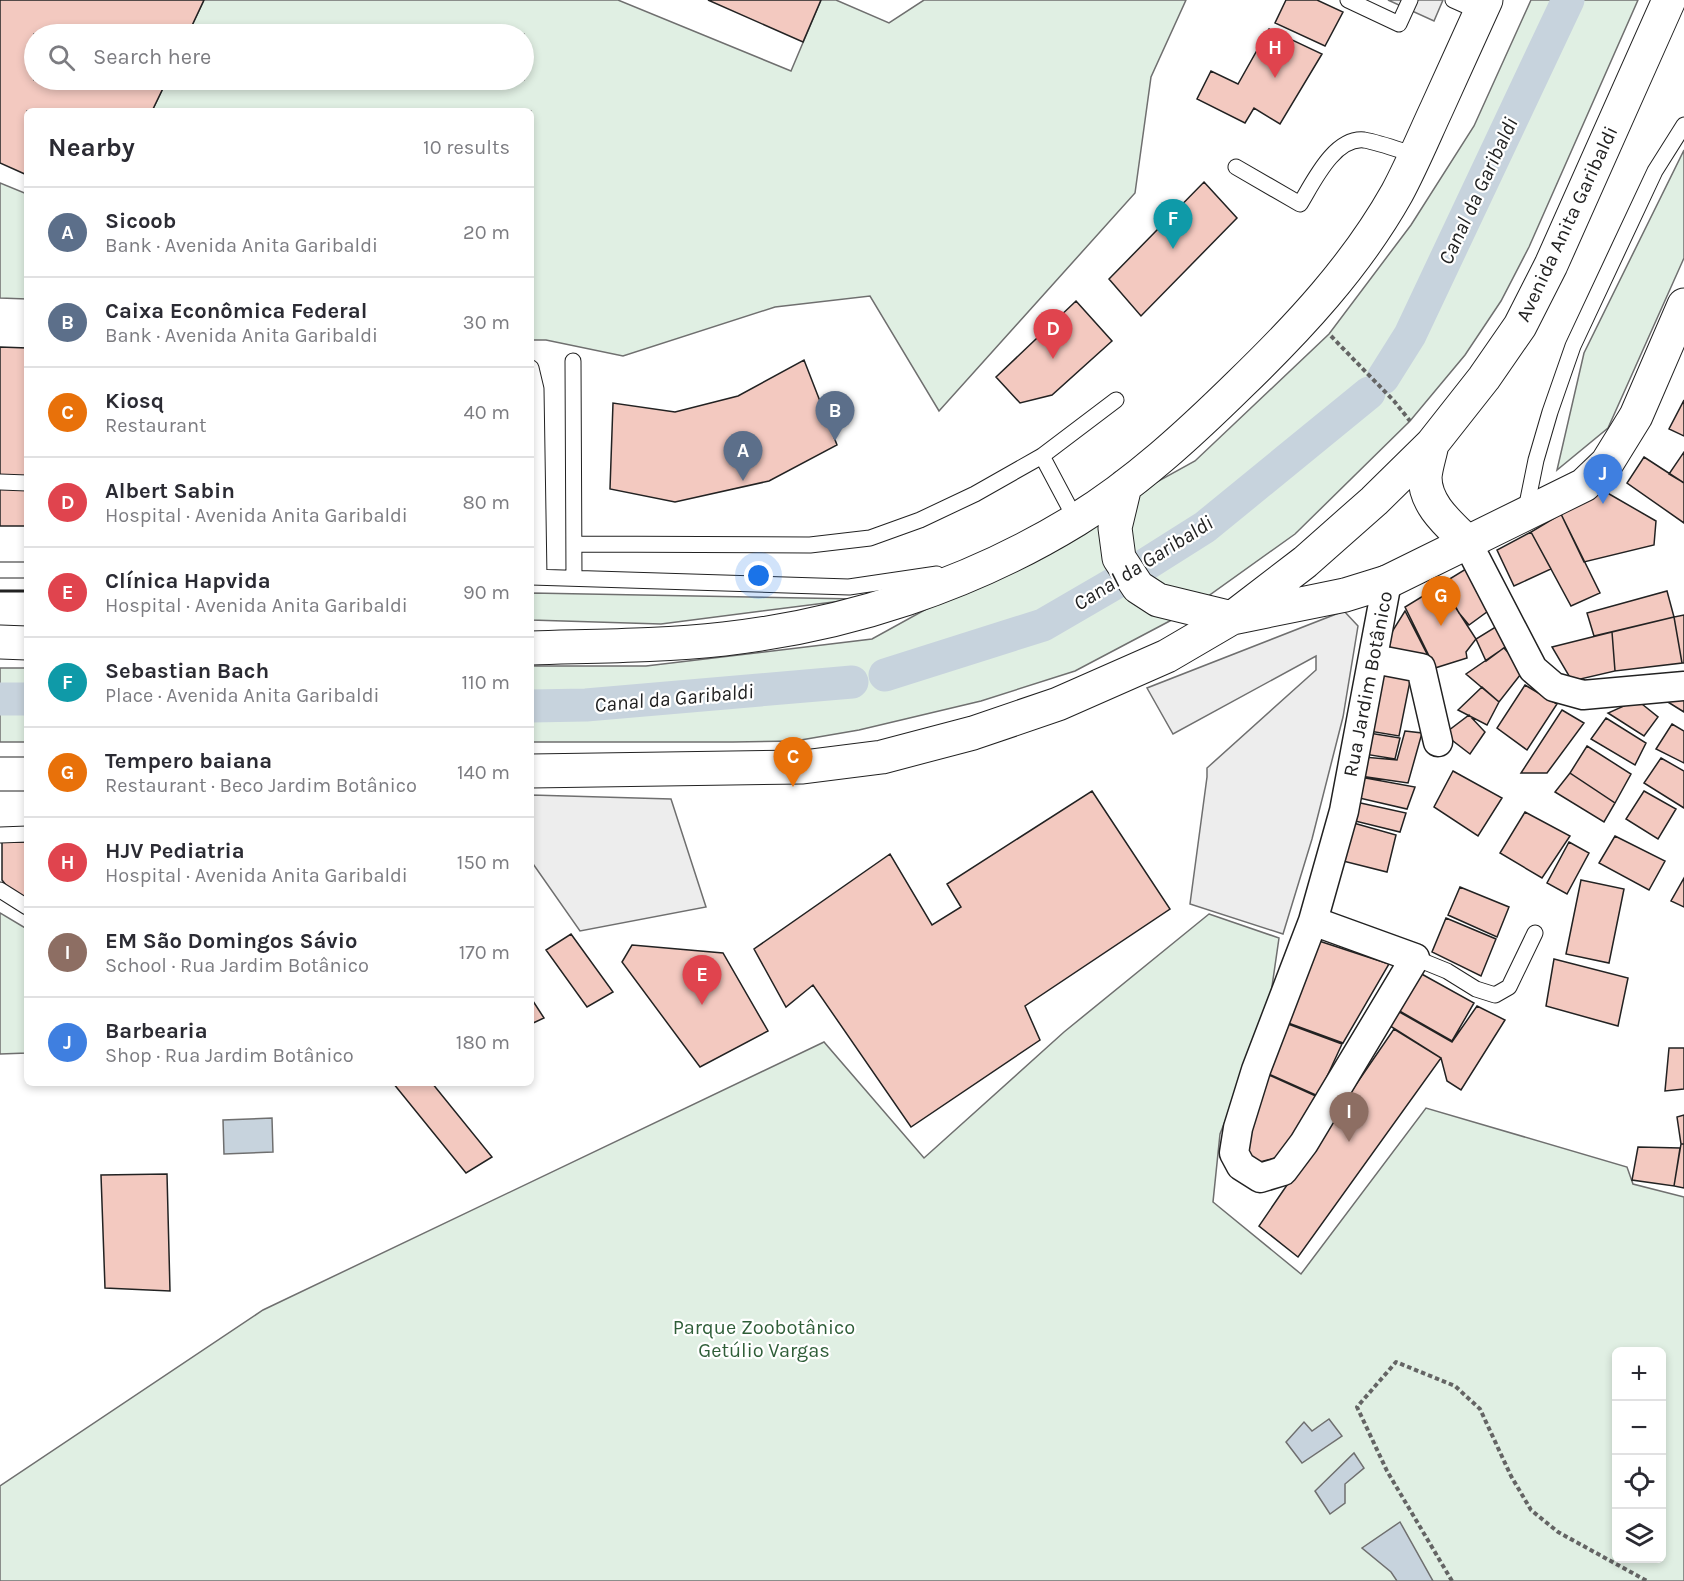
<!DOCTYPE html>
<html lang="en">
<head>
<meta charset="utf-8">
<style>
	:root { --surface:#fff; --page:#f7f7f7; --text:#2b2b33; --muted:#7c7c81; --line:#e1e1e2; --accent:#c62828 }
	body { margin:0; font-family:Karla,sans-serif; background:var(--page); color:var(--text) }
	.controls { position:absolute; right:18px; bottom:18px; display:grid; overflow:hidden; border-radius:9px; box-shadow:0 3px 9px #0003 }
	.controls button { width:54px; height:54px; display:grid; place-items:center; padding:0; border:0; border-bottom:2px solid var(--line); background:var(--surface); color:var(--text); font:30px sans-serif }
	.you { position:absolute; left:759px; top:576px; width:21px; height:21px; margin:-15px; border:4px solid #fff; border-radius:50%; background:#1a73e8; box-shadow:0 0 0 9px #1a73e833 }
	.badge { display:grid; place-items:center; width:39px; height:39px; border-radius:50%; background:var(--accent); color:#fff; font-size:20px; font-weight:700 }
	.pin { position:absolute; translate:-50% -50px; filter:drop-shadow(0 2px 3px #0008) }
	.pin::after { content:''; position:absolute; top:32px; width:21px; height:18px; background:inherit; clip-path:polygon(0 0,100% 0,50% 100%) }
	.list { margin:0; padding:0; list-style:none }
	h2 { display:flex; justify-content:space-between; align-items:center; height:78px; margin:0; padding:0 24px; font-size:26px }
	h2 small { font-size:20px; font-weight:400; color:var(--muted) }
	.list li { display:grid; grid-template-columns:39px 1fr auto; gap:18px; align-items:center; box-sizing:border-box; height:90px; padding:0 24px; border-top:2px solid var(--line) }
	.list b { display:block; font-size:22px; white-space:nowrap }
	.list p { margin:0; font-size:20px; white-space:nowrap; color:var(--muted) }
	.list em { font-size:20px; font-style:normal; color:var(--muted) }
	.icon { flex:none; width:33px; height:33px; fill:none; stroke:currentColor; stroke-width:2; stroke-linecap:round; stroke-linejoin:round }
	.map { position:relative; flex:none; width:1684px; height:1581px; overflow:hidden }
	.search { position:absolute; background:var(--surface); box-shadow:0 3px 9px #0003; left:24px; top:24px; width:510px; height:66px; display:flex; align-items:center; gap:15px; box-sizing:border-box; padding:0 21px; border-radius:33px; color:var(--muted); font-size:22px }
	.panel { position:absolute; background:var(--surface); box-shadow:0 3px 9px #0003; left:24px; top:108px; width:510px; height:978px; border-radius:9px }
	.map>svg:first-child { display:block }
	.green { fill:#e0efe3; stroke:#6f6f6f; stroke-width:1.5; fill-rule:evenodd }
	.parking { fill:#ededed; stroke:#6f6f6f; stroke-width:1.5 }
	.water { fill:#c7d3dd; stroke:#6f6f6f; stroke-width:1.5 }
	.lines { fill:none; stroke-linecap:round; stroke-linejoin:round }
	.canal { stroke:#c7d3dd; stroke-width:33 }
	.building { fill:#f3c9c0; stroke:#222; stroke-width:1.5 }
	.lane-casing { stroke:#222; stroke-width:17 }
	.street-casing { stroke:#222; stroke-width:31 }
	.secondary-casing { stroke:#222; stroke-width:35 }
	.primary-casing { stroke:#222; stroke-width:35 }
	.path { stroke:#646464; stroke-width:4; stroke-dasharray:4.5 3; stroke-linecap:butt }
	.lane { stroke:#fff; stroke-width:15 }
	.street { stroke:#fff; stroke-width:28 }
	.secondary { stroke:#fff; stroke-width:33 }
	.primary { stroke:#fff; stroke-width:33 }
	.wall { stroke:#222; stroke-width:3 }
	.labels { text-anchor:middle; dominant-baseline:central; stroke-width:4.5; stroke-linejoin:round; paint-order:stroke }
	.street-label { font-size:20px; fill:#222; stroke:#fff }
	.park-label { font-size:20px; fill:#2f5e38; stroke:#fff }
	.water-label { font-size:21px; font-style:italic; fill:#222; stroke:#fff }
</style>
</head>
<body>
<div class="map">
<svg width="1684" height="1581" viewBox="0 0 1684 1581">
	<rect width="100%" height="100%" fill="#fff"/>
	<path class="green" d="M204 0H618L791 71 821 0H836L889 23 924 0H1186L1151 77 1135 193 939 411 870 296 775 307 623 356 546 340H531V111H152L167 80H524V34H188Z
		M1531 0H1638L1529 247 1501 301 1465 355 1410 421 1295 534 1183 614 1075 671 981 701 859 730 795 741 733 742H531V666H646L872 639 1195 461 1329 334 1411 225 1474 126Z
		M1684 150V258L1608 428 1557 470 1584 353Z
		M0 183 27 194V299L0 298Z
		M531 593 857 599 661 624 531 620Z
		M0 668H27V742H0Z
		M0 913 27 929V1053L0 1054Z
		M1209 914 1279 938 1268 1014 1220 1134 1213 1202 1301 1274 1426 1108 1627 1167 1633 1184 1684 1197V1581H0V1486L263 1310 824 1042 924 1158 1064 1032ZM1616 1352H1662V1558H1616Z"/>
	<path class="parking" d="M1388 0H1443L1434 21Z
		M1344 611 1358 626 1343 717 1312 839 1283 934 1190 904 1207 777V768L1316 670V656L1173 734 1147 688Z
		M531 795 671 799 706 907 580 931 531 861Z"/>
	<path class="water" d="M272 1118 273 1152 224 1154 223 1120Z
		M1329 1419 1342 1436 1302 1463 1286 1442 1304 1422 1312 1431Z
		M1354 1453 1364 1468 1345 1484V1503L1330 1514 1315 1491Z
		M1400 1522 1433 1581H1397L1391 1572 1362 1548Z"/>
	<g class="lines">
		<path class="canal" d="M1383 378 1410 335 1568 0
			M885 675 1043 625 1129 575 1205 527 1369 393
			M0 699H27
			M531 706 586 705 852 682"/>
	</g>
	<path class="building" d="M0 0H204L188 34H34V80H167L152 111H27V175L0 163Z
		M708 0H821L803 42Z
		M1286 0H1317L1343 12 1325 46 1275 23Z
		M1269 29 1322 54 1280 124 1254 108 1245 123 1197 99 1211 71 1238 84Z
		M1204 182 1237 218 1141 316 1109 279Z
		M1076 301 1112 341 1052 395 1020 403 996 377Z
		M0 347 27 348V526H0Z
		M804 360 837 445 769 481 675 502 610 489 613 403 675 412 738 396Z
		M1684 400V436L1669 429Z
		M1684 452V483L1669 474Z
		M1644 457 1684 483V523L1627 483Z
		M1604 491 1656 521 1654 545 1584 562 1561 514Z
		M1561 514 1600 593 1571 606 1531 532Z
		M1531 532 1551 569 1514 586 1497 550Z
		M1474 564 1495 606 1469 625 1459 613 1443 583Z
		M1441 585 1476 639 1466 652 1467 658 1435 668 1405 607Z
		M1667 591 1674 617 1594 636 1587 613Z
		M1405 611 1427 654 1410 662 1385 643Z
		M1684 615V663H1682L1674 617Z
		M1674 617 1682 663 1615 671 1612 632Z
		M1502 623 1513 641 1486 661 1476 639Z
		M1612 632 1615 671 1572 681 1552 647Z
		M1504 648 1524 670 1499 702 1466 674Z
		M1379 670 1411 676 1399 736 1369 731Z
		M1525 685 1557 704 1527 750 1497 728Z
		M1482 687 1499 702 1487 725 1458 710Z
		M1684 694V712L1663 699Z
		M1637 700 1658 717 1644 736 1608 713Z
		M1562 710 1584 723 1547 773H1521Z
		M1469 715 1485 732 1470 754 1444 734Z
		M1606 718 1646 743 1635 765 1591 739Z
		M1672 724 1684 731V763L1656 749Z
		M1405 731 1422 733 1408 783 1360 776 1364 757 1397 760Z
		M1369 733 1400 738 1395 759 1364 754Z
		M1587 746 1631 774 1615 803 1570 773Z
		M1661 758 1684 771V808L1644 783Z
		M1453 771 1502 798 1478 836 1434 807Z
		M1570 773 1615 803 1604 822 1555 792Z
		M1360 777 1415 787 1407 809 1355 797Z
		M1092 791 1170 909 1025 1006 1040 1040 911 1127 813 985 786 1007 754 949 890 854 932 925 961 907 947 884Z
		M1644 791 1676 809 1658 839 1626 819Z
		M1356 802 1406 813 1400 832 1351 820Z
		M1525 812 1570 836 1542 878 1500 853Z
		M1350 822 1396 835 1387 872 1339 860Z
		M1615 836 1665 861 1649 890 1599 863Z
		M2 842H27V898H16L2 880Z
		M1569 842 1589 853 1567 894 1547 883Z
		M1684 878V907L1671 901Z
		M1581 880 1624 889 1609 963 1566 954Z
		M1460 887 1509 907 1497 937 1448 915Z
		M1446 918 1496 939 1481 976 1432 952Z
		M571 934 613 992 587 1007 546 950Z
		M1316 940 1389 964 1343 1043 1280 1020Z
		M632 945 723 953 768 1031 700 1067 622 962Z
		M1554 959 1628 978 1618 1026 1546 1006Z
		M1418 972 1474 1003 1452 1041 1396 1009Z
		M531 998 544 1018 531 1024Z
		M1477 1006 1505 1020 1461 1090 1447 1081 1441 1058 1387 1024 1396 1010 1452 1042Z
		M1280 1021 1342 1044 1318 1096 1260 1070Z
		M1394 1029 1441 1058 1298 1257 1259 1226Z
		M1669 1048H1684V1089L1665 1091Z
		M1260 1071 1318 1097 1278 1157 1260 1162 1251 1160 1243 1150Z
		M393 1083H432L492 1157 466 1173Z
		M1684 1115V1144H1681L1677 1117Z
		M1681 1144H1684V1188L1674 1186Z
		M1638 1147 1680 1148 1674 1186 1632 1180Z
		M167 1174 170 1291 105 1288 101 1175Z"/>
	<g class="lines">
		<defs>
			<path id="lane" d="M1348 0 1399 24 1410 0
				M1453 0 1480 12
				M1236 167 1300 204C1313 183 1334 137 1364 140 1381 143 1399 150 1415 155
				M573 361 574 578
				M531 368 536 389 539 577
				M1042 456 1076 520
				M0 482 27 483
				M1525 514 1536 460 1550 412 1573 346 1655 171 1684 125
				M574 544 810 545 870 538 920 520 975 494 1042 456 1116 400
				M0 570H27
				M531 577 849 587 937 574
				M0 835 27 834
				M0 890 27 907
				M1415 958 1447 971 1476 989 1495 995 1509 987 1535 933"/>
			<path id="street" d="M1467 542 1533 669 1554 687 1583 695 1684 686
				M1374 659 1421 668 1438 742
				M1313 921 1415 958 1304 1143 1283 1171 1260 1178 1241 1166 1234 1153 1238 1128 1256 1070 1313 921 1344 811 1387 582"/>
			<path id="secondary" d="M1387 582 1584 485 1607 463 1636 416 1684 305"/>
			<path id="primary" d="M1432 444C1430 455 1426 466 1425 477 1425 505 1449 524 1467 542
				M1125 486 1115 528 1119 558 1138 587 1158 600 1232 618 1345 595 1387 582
				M0 642 27 643
				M531 648C595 646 660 646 724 639 848 625 970 585 1076 520 1136 483 1189 434 1239 385 1299 327 1356 266 1397 193 1412 165 1424 136 1437 108 1453 72 1470 36 1486 0
				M531 771 803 767 882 757 973 733 1058 704 1167 656 1232 618 1305 562 1374 501 1432 444 1484 378 1520 326 1551 265 1669 0
				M0 774H27"/>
		</defs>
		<use href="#lane" class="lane-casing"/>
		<use href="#street" class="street-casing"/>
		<use href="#secondary" class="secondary-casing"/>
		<use href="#primary" class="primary-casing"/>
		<path class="path" d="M1331 336 1394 401 1410 421
			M1452 1581 1387 1471 1357 1407 1396 1362 1455 1386 1480 1409 1511 1476 1531 1510 1558 1532 1647 1581"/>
		<use href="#lane" class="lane"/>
		<use href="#street" class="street"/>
		<use href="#secondary" class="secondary"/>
		<use href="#primary" class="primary"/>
		<path class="wall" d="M0 591H27"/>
	</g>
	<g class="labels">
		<g class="street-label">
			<text transform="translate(1567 224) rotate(-65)">Avenida Anita Garibaldi</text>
			<text transform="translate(1368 684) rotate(-79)">Rua Jardim Botânico</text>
		</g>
		<g class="park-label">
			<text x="764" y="1327">Parque Zoobotânico<tspan x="764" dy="23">Getúlio Vargas</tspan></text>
		</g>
		<g class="water-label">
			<text transform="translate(1478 191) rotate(-65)">Canal da Garibaldi</text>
			<text transform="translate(1143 563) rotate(-32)">Canal da Garibaldi</text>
			<text transform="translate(674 698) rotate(-5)">Canal da Garibaldi</text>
		</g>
	</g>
</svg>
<div class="controls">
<button>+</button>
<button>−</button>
<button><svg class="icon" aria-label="locate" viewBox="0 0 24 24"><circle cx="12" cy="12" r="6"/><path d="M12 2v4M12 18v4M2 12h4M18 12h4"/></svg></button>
<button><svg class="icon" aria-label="layers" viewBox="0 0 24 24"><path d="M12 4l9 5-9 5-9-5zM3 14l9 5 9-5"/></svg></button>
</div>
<div class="you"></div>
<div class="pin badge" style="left:743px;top:481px;background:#5c6f8a">A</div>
<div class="pin badge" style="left:835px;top:441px;background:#5c6f8a">B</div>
<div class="pin badge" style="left:793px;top:787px;background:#e8710a">C</div>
<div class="pin badge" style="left:1053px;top:359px;background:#e0444e">D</div>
<div class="pin badge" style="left:702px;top:1005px;background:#e0444e">E</div>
<div class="pin badge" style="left:1173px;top:249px;background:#0f9aa8">F</div>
<div class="pin badge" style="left:1441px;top:626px;background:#e8710a">G</div>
<div class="pin badge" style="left:1275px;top:78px;background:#e0444e">H</div>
<div class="pin badge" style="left:1349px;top:1142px;background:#8d6e63">I</div>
<div class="pin badge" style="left:1603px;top:504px;background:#3f7fe0">J</div>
<div class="search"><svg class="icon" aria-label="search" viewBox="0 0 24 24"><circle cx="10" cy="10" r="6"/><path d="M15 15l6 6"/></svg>Search here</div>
<section class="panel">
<h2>Nearby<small>10 results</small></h2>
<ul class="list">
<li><span class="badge" style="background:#5c6f8a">A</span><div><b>Sicoob</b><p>Bank · Avenida Anita Garibaldi</p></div><em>20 m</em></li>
<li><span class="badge" style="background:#5c6f8a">B</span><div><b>Caixa Econômica Federal</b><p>Bank · Avenida Anita Garibaldi</p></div><em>30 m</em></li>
<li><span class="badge" style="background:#e8710a">C</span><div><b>Kiosq</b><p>Restaurant</p></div><em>40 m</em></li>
<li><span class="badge" style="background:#e0444e">D</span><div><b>Albert Sabin</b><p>Hospital · Avenida Anita Garibaldi</p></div><em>80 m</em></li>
<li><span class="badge" style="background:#e0444e">E</span><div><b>Clínica Hapvida</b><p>Hospital · Avenida Anita Garibaldi</p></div><em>90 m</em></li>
<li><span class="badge" style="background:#0f9aa8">F</span><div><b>Sebastian Bach</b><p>Place · Avenida Anita Garibaldi</p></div><em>110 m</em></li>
<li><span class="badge" style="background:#e8710a">G</span><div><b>Tempero baiana</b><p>Restaurant · Beco Jardim Botânico</p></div><em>140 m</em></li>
<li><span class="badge" style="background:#e0444e">H</span><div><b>HJV Pediatria</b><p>Hospital · Avenida Anita Garibaldi</p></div><em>150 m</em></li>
<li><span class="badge" style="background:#8d6e63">I</span><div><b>EM São Domingos Sávio</b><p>School · Rua Jardim Botânico</p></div><em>170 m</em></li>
<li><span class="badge" style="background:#3f7fe0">J</span><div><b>Barbearia</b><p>Shop · Rua Jardim Botânico</p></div><em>180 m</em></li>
</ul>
</section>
</div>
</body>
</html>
